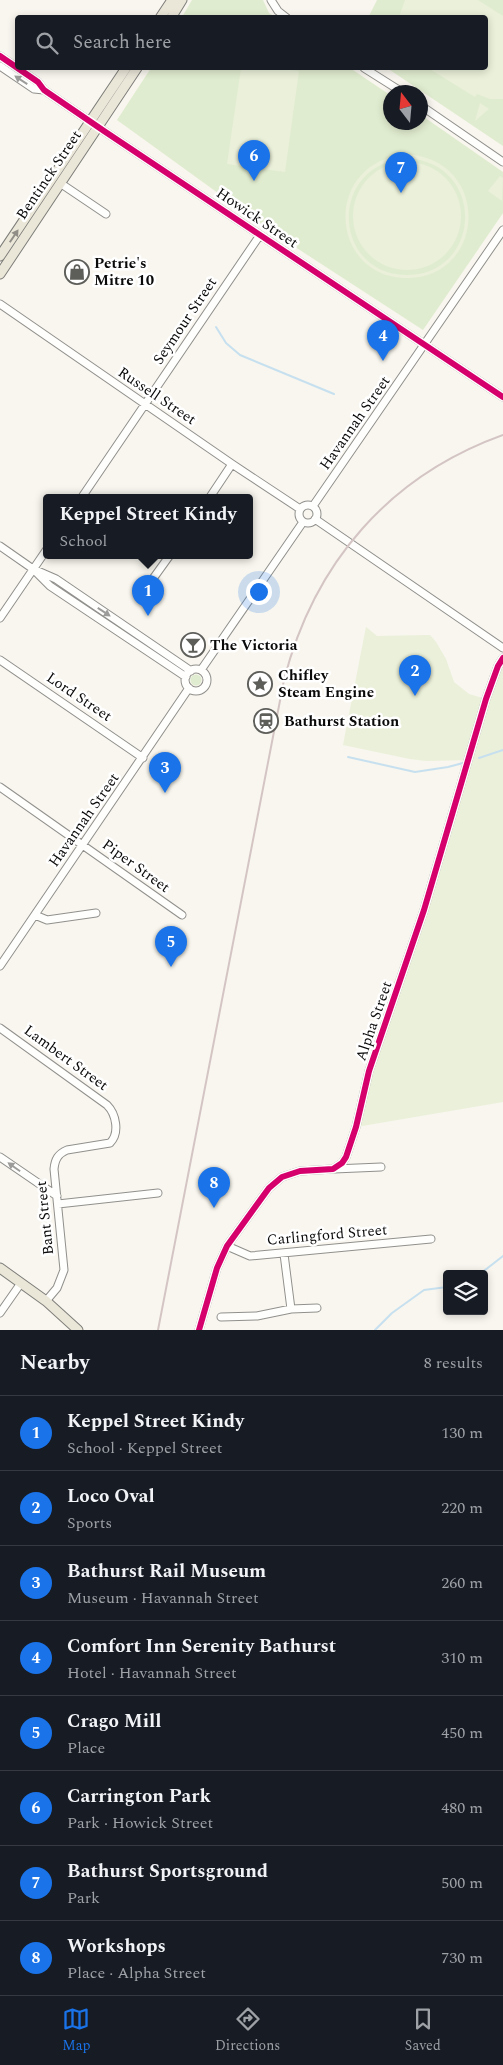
<!DOCTYPE html>
<html lang="en">
<head>
<meta charset="utf-8">
<style>
	:root { --surface:#171b24; --page:#20242c; --text:#f1f3f6; --muted:#9ea1a6; --line:#363941; --accent:#1a73e8 }
	body { margin:0; font-family:Spectral,serif; background:var(--page); color:var(--text) }
	.controls { position:absolute; right:15px; bottom:15px; display:grid; overflow:hidden; border-radius:5px; box-shadow:0 2px 8px #0003 }
	.controls button { width:45px; height:45px; display:grid; place-items:center; padding:0; border:0; border-bottom:1px solid var(--line); background:var(--surface); color:var(--text); font:25px sans-serif }
	.compass { position:absolute; left:383px; top:85px; width:45px; height:45px; border-radius:50%; background:var(--surface); box-shadow:0 2px 8px #0003; rotate:344deg }
	.you { position:absolute; left:258px; top:591px; width:18px; height:18px; margin:-12px; border:4px solid #fff; border-radius:50%; background:#1a73e8; box-shadow:0 0 0 8px #1a73e833 }
	.badge { display:grid; place-items:center; width:32px; height:32px; border-radius:50%; background:var(--accent); color:#fff; font-size:16px; font-weight:700 }
	.pin { position:absolute; translate:-50% -41px; filter:drop-shadow(0 1px 2px #0008) }
	.pin::after { content:''; position:absolute; top:26px; width:18px; height:15px; background:inherit; clip-path:polygon(0 0,100% 0,50% 100%) }
	.popup { position:absolute; left:43px; top:494px; width:210px; height:65px; box-sizing:border-box; display:grid; place-content:center; border-radius:5px; background:var(--surface); filter:drop-shadow(0 1px 4px #0005); font-size:16px; white-space:nowrap; color:var(--muted) }
	.popup b { font-size:19px; color:var(--text) }
	.popup::after { content:''; position:absolute; left:50%; top:100%; margin-left:-10px; border:10px solid transparent; border-top-color:var(--surface) }
	.list { margin:0; padding:0; list-style:none }
	h2 { display:flex; justify-content:space-between; align-items:center; height:65px; margin:0; padding:0 20px; font-size:21px }
	h2 small { font-size:16px; font-weight:400; color:var(--muted) }
	.list li { display:grid; grid-template-columns:32px 1fr auto; gap:15px; align-items:center; box-sizing:border-box; height:75px; padding:0 20px; border-top:1px solid var(--line) }
	.list b { display:block; font-size:19px; white-space:nowrap }
	.list p { margin:0; font-size:16px; white-space:nowrap; color:var(--muted) }
	.list em { font-size:16px; font-style:normal; color:var(--muted) }
	.icon { flex:none; width:28px; height:28px; fill:none; stroke:currentColor; stroke-width:2; stroke-linecap:round; stroke-linejoin:round }
	.map { position:relative; flex:none; width:503px; height:1330px; overflow:hidden }
	.search { position:absolute; background:var(--surface); box-shadow:0 2px 8px #0003; left:15px; right:15px; top:15px; height:55px; display:flex; align-items:center; gap:12px; box-sizing:border-box; padding:0 18px; border-radius:5px; color:var(--muted); font-size:19px }
	.sheet { height:665px; background:var(--surface) }
	nav { display:flex; justify-content:space-around; align-items:center; box-sizing:border-box; height:70px; border-top:1px solid var(--line); background:var(--surface); font-size:14px; color:var(--muted) }
	nav a { display:grid; justify-items:center; gap:2px }
	nav .on { color:var(--accent) }
	.map>svg:first-child { display:block }
	.green { fill:#e0eccf }
	.pitch { fill:#eaf0d9; fill-rule:evenodd }
	.lines { fill:none; stroke-linecap:round; stroke-linejoin:round }
	.stream { stroke:#c7e0ef; stroke-width:2 }
	.minor-casing { stroke:#91908d; stroke-width:9 }
	.major-casing { stroke:#7e7e7a; stroke-width:11 }
	.minor { stroke:#fefefc; stroke-width:7 }
	.major { stroke:#eae6d8; stroke-width:9 }
	.rail { stroke:#d4c5c4; stroke-width:2 }
	.cycleway-casing { stroke:#fff; stroke-width:9 }
	.cycleway { stroke:#d6006c; stroke-width:6 }
	.oneway { fill:#9c9c9b }
	.oneway2 { fill:#908e86 }
	.labels { text-anchor:middle; dominant-baseline:central; stroke-width:5; stroke-linejoin:round; paint-order:stroke }
	.street-label { font-size:15px; fill:#0a0a0a; stroke:#fff }
	.poi-label { font-size:15px; font-weight:bold; fill:#0a0a0a; stroke:#fff; text-anchor:start }
</style>
</head>
<body>
<div class="map">
<svg width="503" height="1330" viewBox="0 0 503 1330">
	<rect width="100%" height="100%" fill="#f8f6ee"/>
	<path class="green" d="M192 0H263L269 13 275 17H182Z
		M377 0H503V146L387 68H486V18H368Z
		M151 68H350L390 95V122H420L421 115 503 172V213L423 330 269 230 117 120Z
		M190.5 680a5.5 5.5 0 1 1 11 0a5.5 5.5 0 1 1-11 0Z"/>
	<path class="pitch" d="M405 0H478L503 16V99H490L477 94 475 97 428 68H486V18L399 17Z
		M241 68H274L299 71 285 172 227 164Z
		M480 103 489 109 475 121Z
		M407 154C493 161 485 278 407 278 329 278 321 162 407 154ZM407 158C488 164 481 275 407 275 333 275 326 165 407 158Z
		M353 216a54 54 0 1 1 108 0a54 54 0 1 1-108 0Z
		M500 176 503 178 502 201 488 191Z
		M366 627 377 636 430 635 436 642 446 659 454 682 469 694 486 699 503 658V1102L356 1127 369 1071 468 760 426 761 410 759 343 745Z"/>
	<g class="lines">
		<path class="stream" d="M216 327 226 343 240 355 334 394
			M348 757 415 772 448 767 463 763
			M479 758 503 750
			M480 1274 503 1256
			M375 1330 392 1313 424 1290 447 1287"/>
		<defs>
			<path id="minor" d="M271 0 278 11 287 18
				M0 56 38 82 44 90 104 131 503 397
				M0 66 34 89 44 90
				M364 68 402 92
				M420 105 503 162
				M60 183 106 214
				M0 304 232 464 300 509
				M82 497 260 235
				M210 497 232 464
				M299 514a9 9 0 1 1 18 0a9 9 0 1 1-18 0Z
				M313 506 503 230
				M315 519 503 648
				M0 546 33 569 56 579 191 671
				M37 573 50 586 186 677
				M147 587 170 555
				M0 618 47 549
				M0 660 143 758
				M185 680a11 11 0 1 1 22 0a11 11 0 1 1-22 0Z
				M201 670 303 522
				M0 787 182 915
				M35 915 47 920 96 913
				M0 966 189 688
				M0 1028 107 1105C116 1114 120 1133 110 1143L67 1150C58 1154 55 1159 54 1169L64 1270 57 1288 46 1301
				M0 1157 57 1196
				M334 1169 381 1167
				M58 1204 158 1193
				M227 1246 250 1256 431 1239
				M284 1254 291 1309
				M0 1313 21 1283
				M221 1317 257 1316 291 1309 317 1308
				M199 1330 217 1268 227 1246 269 1188 282 1177 300 1171 333 1169 342 1163 346 1157 356 1127 369 1071 424 910 486 699 498 666 503 658"/>
			<path id="major" d="M160 18 172 0
				M171 18 182 0
				M0 256 126 68
				M0 274 137 68
				M0 1268 46 1301 78 1330"/>
		</defs>
		<use href="#minor" class="minor-casing"/>
		<use href="#major" class="major-casing"/>
		<use href="#minor" class="minor"/>
		<use href="#major" class="major"/>
		<path class="rail" d="M158 1330 284 680C314 563 389 476 503 435"/>
		<defs>
			<path id="cycleway" d="M0 56 38 82 44 90 104 131 503 397
				M199 1330 217 1268 227 1246 269 1188 282 1177 300 1171 333 1169 342 1163 346 1157 356 1127 369 1071 424 910 486 699 498 666 503 658"/>
		</defs>
		<use href="#cycleway" class="cycleway-casing"/>
		<use href="#cycleway" class="cycleway"/>
	</g>
	<defs><path id="oneway-solid" d="M-6-.8H1V-3.2L6.5 0L1 3.2V.8H-6Z" transform="scale(1.25)"/></defs>
	<g class="oneway">
		<use href="#oneway-solid" transform="translate(21 80) rotate(-147)"/>
		<use href="#oneway-solid" transform="translate(104 612) rotate(33)"/>
		<use href="#oneway-solid" transform="translate(14 1167) rotate(-145)"/>
	</g>
	<use class="oneway2" href="#oneway-solid" transform="translate(14 236) rotate(-56)"/>
	<defs>
		<symbol id="shop-ring" viewBox="-11 -11 22 22"><circle r="9.5" fill="#fff" stroke="#5d5d5a" stroke-width="1.5"/><path d="M-5-2.5h2.3a2.7 3.5 0 0 1 5.4 0H5L5.5 6h-11ZM-1.5-2.5h3a1.5 2.3 0 0 0-3 0Z" fill="#5d5d5a"/></symbol>
		<symbol id="bar-ring" viewBox="-11 -11 22 22"><circle r="9.5" fill="#fff" stroke="#5d5d5a" stroke-width="1.5"/><path d="M-6-5H6L.8 .8V4.5H3.5V6h-7V4.5H-.8V.8Z" fill="#5d5d5a"/></symbol>
		<symbol id="sight-ring" viewBox="-11 -11 22 22"><circle r="9.5" fill="#fff" stroke="#5d5d5a" stroke-width="1.5"/><path d="M0-6L1.8-2.2L6-1.7L2.9 1.2L3.7 5.4L0 3.3L-3.7 5.4L-2.9 1.2L-6-1.7L-1.8-2.2Z" fill="#5d5d5a"/></symbol>
		<symbol id="station-ring" viewBox="-11 -11 22 22"><circle r="9.5" fill="#fff" stroke="#5d5d5a" stroke-width="1.5"/><path d="M-3-6H3Q5-6 5-4V2Q5 4 3 4L4.5 6H3L1.5 4h-3L-3 6H-4.5L-3 4Q-5 4-5 2V-4Q-5-6-3-6ZM-3.5-4v3h7v-3ZM-3.5 1v1.5H-2V1ZM2 1v1.5H3.5V1Z" fill="#5d5d5a"/></symbol>
	</defs>
	<g fill-rule="evenodd">
		<use href="#shop-ring" x="63" y="258" width="28" height="28"/>
		<use href="#bar-ring" x="179" y="631" width="28" height="28"/>
		<use href="#sight-ring" x="246" y="670" width="28" height="28"/>
		<use href="#station-ring" x="252" y="707" width="28" height="28"/>
	</g>
	<g class="labels">
		<g class="street-label">
			<text transform="translate(49 175) rotate(-56)">Bentinck Street</text>
			<text transform="translate(257 218) rotate(34)">Howick Street</text>
			<text transform="translate(185 321) rotate(-56)">Seymour Street</text>
			<text transform="translate(157 396) rotate(34)">Russell Street</text>
			<text transform="translate(355 423) rotate(-55)">Havannah Street</text>
			<text transform="translate(79 697) rotate(34)">Lord Street</text>
			<text transform="translate(84 820) rotate(-55)">Havannah Street</text>
			<text transform="translate(136 866) rotate(36)">Piper Street</text>
			<text transform="translate(374 1021) rotate(-71)">Alpha Street</text>
			<text transform="translate(66 1058) rotate(36)">Lambert Street</text>
			<text transform="translate(45 1218) rotate(-96)">Bant Street</text>
			<text transform="translate(327 1235) rotate(-5)">Carlingford Street</text>
		</g>
		<g class="poi-label">
			<text x="94" y="263">Petrie's<tspan x="94" dy="17">Mitre 10</tspan></text>
			<text x="210" y="645">The Victoria</text>
			<text x="278" y="675">Chifley<tspan x="278" dy="17">Steam Engine</tspan></text>
			<text x="284" y="721">Bathurst Station</text>
		</g>
	</g>
</svg>
<div class="controls">
<button><svg class="icon" aria-label="layers" viewBox="0 0 24 24"><path d="M12 4l9 5-9 5-9-5zM3 14l9 5 9-5"/></svg></button>
</div>
<svg class="compass" viewBox="-18 -18 36 36"><path d="M0-13l5 13h-10z" fill="#e53935"/><path d="M0 13l5-13h-10z" fill="#9ea1a6"/></svg>
<div class="you"></div>
<div class="pin badge" style="left:148px;top:616px">1</div>
<div class="popup"><b>Keppel Street Kindy</b>School</div>
<div class="pin badge" style="left:415px;top:696px">2</div>
<div class="pin badge" style="left:165px;top:793px">3</div>
<div class="pin badge" style="left:383px;top:361px">4</div>
<div class="pin badge" style="left:171px;top:967px">5</div>
<div class="pin badge" style="left:254px;top:181px">6</div>
<div class="pin badge" style="left:401px;top:193px">7</div>
<div class="pin badge" style="left:214px;top:1208px">8</div>
<div class="search"><svg class="icon" aria-label="search" viewBox="0 0 24 24"><circle cx="10" cy="10" r="6"/><path d="M15 15l6 6"/></svg>Search here</div>
</div>
<section class="sheet">
<h2>Nearby<small>8 results</small></h2>
<ul class="list">
<li><span class="badge">1</span><div><b>Keppel Street Kindy</b><p>School · Keppel Street</p></div><em>130 m</em></li>
<li><span class="badge">2</span><div><b>Loco Oval</b><p>Sports</p></div><em>220 m</em></li>
<li><span class="badge">3</span><div><b>Bathurst Rail Museum</b><p>Museum · Havannah Street</p></div><em>260 m</em></li>
<li><span class="badge">4</span><div><b>Comfort Inn Serenity Bathurst</b><p>Hotel · Havannah Street</p></div><em>310 m</em></li>
<li><span class="badge">5</span><div><b>Crago Mill</b><p>Place</p></div><em>450 m</em></li>
<li><span class="badge">6</span><div><b>Carrington Park</b><p>Park · Howick Street</p></div><em>480 m</em></li>
<li><span class="badge">7</span><div><b>Bathurst Sportsground</b><p>Park</p></div><em>500 m</em></li>
<li><span class="badge">8</span><div><b>Workshops</b><p>Place · Alpha Street</p></div><em>730 m</em></li>
</ul>
</section>
<nav>
<a class="on"><svg class="icon" aria-label="map" viewBox="0 0 24 24"><path d="M3 6l6-2 6 2 6-2v14l-6 2-6-2-6 2zM9 4v14M15 6v14"/></svg>Map</a>
<a><svg class="icon" aria-label="directions" viewBox="0 0 24 24"><path d="M12 3l9 9-9 9-9-9zM9 14v-3h6M13 9l2 2-2 2"/></svg>Directions</a>
<a><svg class="icon" aria-label="saved" viewBox="0 0 24 24"><path d="M7 4h10v16l-5-4-5 4z"/></svg>Saved</a>
</nav>
</body>
</html>
